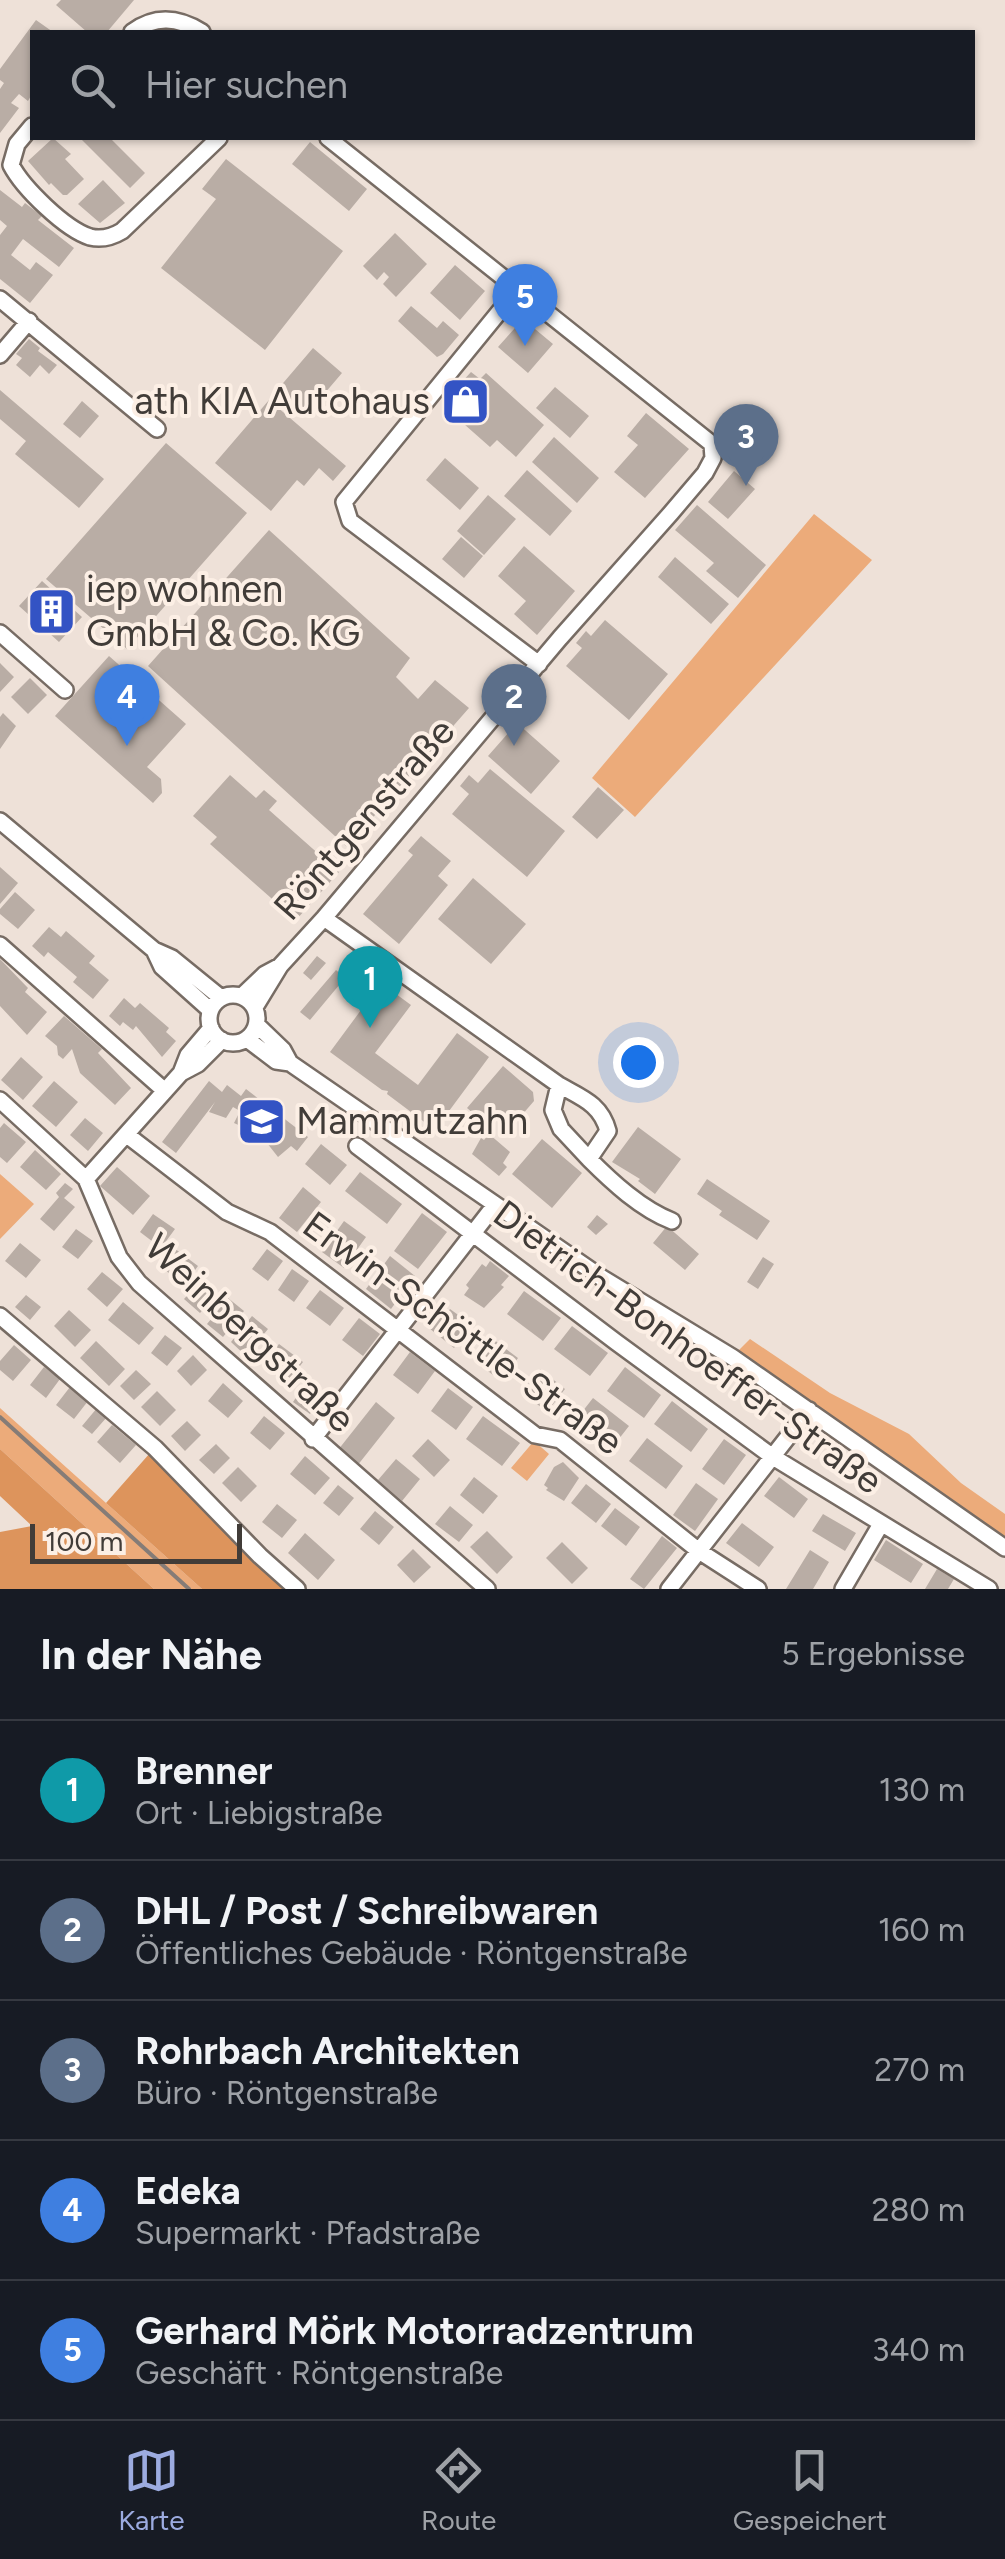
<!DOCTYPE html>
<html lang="de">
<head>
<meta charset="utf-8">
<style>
	:root { --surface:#171b24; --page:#242831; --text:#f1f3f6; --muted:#9ea1a6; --line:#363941; --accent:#9cabe0 }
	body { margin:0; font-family:Figtree,sans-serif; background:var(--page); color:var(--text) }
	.scale { position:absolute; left:30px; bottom:25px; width:212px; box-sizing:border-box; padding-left:10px; border:5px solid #413c38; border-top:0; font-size:28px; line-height:35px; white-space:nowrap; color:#413c38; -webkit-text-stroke:8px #fcefe5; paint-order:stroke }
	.you { position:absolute; left:638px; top:1062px; width:35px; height:35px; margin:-25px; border:8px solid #fff; border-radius:50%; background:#1a73e8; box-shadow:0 0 0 15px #1a73e833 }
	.badge { display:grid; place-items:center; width:65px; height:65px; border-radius:50%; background:var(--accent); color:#fff; font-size:32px; font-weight:700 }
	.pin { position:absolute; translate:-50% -82px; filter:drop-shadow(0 2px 5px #0008) }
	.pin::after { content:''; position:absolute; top:52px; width:35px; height:30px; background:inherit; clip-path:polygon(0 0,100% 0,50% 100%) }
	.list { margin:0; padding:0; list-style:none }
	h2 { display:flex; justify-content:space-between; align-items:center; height:130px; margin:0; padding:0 40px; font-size:42px }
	h2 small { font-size:32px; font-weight:400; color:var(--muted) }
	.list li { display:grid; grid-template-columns:65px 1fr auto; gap:30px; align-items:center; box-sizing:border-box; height:140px; padding:0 40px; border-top:2px solid var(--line) }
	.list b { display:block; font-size:38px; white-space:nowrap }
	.list p { margin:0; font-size:32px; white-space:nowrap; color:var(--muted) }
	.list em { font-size:32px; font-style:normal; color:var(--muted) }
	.icon { flex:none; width:55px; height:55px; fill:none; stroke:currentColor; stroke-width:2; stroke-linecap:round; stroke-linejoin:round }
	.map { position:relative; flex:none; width:1005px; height:1589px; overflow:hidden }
	.search { position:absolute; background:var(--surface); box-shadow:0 2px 8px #0004; left:30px; right:30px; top:30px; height:110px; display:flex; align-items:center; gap:25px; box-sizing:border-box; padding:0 35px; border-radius:0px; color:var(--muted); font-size:38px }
	.sheet { height:830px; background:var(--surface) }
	nav { display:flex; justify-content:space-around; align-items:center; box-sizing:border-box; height:140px; border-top:2px solid var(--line); background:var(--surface); font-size:28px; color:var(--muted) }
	nav a { display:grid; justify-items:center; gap:5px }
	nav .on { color:var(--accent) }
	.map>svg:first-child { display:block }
	.green { fill:#ecab7a }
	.forest { fill:#dd945c }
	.building { fill:#b9ada5 }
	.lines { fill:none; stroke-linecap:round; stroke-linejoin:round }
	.minor-casing { stroke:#776c64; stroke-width:20 }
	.minor { stroke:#fff; stroke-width:15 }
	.rail { stroke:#857c77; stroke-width:4 }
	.labels { text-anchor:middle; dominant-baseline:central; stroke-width:8; stroke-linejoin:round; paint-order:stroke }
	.poi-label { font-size:38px; fill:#413c38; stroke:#fcefe5; text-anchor:start }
	.street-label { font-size:38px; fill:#413c38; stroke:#fcefe5 }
</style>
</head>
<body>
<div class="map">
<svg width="1005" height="1589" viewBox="0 0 1005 1589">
	<rect width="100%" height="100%" fill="#eee1d8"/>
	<path class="green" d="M814 514 872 560 635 817 592 778Z
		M0 1174 34 1204 0 1239Z
		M750 1339 830 1393 909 1434 961 1483 1005 1514V1544L732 1357Z
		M0 1408 202 1589H154L0 1449Z
		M534 1441 549 1454 527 1481 511 1468Z"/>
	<path class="forest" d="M0 1449 154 1589H0V1532L32 1526 0 1496Z
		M150 1453 288 1589H202L106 1503Z"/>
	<path class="building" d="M61 0H134L107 32H87L56 5Z
		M36 20 53 32H32V94L28 101 19 94 11 103 19 108 0 133V89L4 83 0 80V69Z
		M53 138 71 154 65 159 84 179 67 195H63L51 183 49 185 28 161Z
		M80 138H110L145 173 130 188Z
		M310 142 367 189 349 211 292 164Z
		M226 159 343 251 265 350 161 268 216 199 202 189Z
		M103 180 125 203 100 223 78 204Z
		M0 190 22 207 25 203 42 216 38 220 74 248 59 267 23 239 11 255 30 270 36 262 53 275 30 303 0 279V235L7 226 0 220Z
		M395 233 427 264 396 297 383 284 389 277 384 272 377 280 363 266Z
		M455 265 485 291 460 320 430 293Z
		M411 306 437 328 443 321 459 335 443 354 437 357 398 321Z
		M523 319 553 344 528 373 498 347Z
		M29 339 40 348 38 351 57 365 49 374 40 365 30 377 16 365 22 358 16 354Z
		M313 348 342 373 307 414 278 389Z
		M471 372 480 379 486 373 544 425 516 457 497 440 490 447 456 417 462 409 448 397Z
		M555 387 589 416 570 438 536 408Z
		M0 390 104 479 79 508 15 454 26 441 0 419Z
		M269 400 346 466 333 481 319 468 304 486 297 480 271 511 215 463Z
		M82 401 99 416 80 438 63 424Z
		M646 413 689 449 645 498 614 472 638 445 627 436Z
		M554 437 599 478 577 503 532 462Z
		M166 443 247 513 127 649 46 579Z
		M445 458 479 488 460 510 426 480Z
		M527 470 572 511 550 536 504 496Z
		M734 471 755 489 728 519 708 502Z
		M488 495 516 519 484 555 457 531Z
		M697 505 766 565 738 598 706 571 714 563 675 530Z
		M269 530 410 658 396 677 418 699 435 680 469 708 347 847 148 666Z
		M461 537 483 556 464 578 442 559Z
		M524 546 575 591 537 635 514 614 526 601 498 576Z
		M675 557 729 604 711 624 658 577Z
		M42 581 82 617 59 642 19 606Z
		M605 620 668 674 629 720 566 666 582 648 576 643 586 631 591 636Z
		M109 656 186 724 147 767 161 779 162 793 153 803 55 716Z
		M0 663 14 677 0 692Z
		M30 678 47 695 28 714 11 697Z
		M3 713 16 726 0 749V717Z
		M517 723 560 761 531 794 488 756Z
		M490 769 565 831 527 877 452 814 469 794 460 786 469 775 478 783Z
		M230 775 256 798 264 790 277 801 269 810 339 872 296 920 210 844 217 837 193 816Z
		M598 787 624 810 597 839 572 817Z
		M421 836 451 861 438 876 448 885 399 944 363 914 413 855 408 851Z
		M0 867 18 883 0 904Z
		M473 878 526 924 491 964 438 919Z
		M15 892 35 910 18 929 0 914V909Z
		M49 927 61 937 66 931 95 956 89 963 109 980 93 999 73 982 77 977 48 952 44 957 32 946Z
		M317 956 326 963 311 980 303 973Z
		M0 959 28 988 25 992 47 1012 27 1035 0 1006Z
		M336 970 345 978 310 1020 300 1012Z
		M381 983 411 1005 375 1053 418 1085 457 1033 489 1057 435 1130 387 1094 388 1091 382 1090 330 1052Z
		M124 998 135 1008 140 1003 169 1028 166 1032 176 1041 162 1057 136 1026 133 1030 123 1022 120 1026 109 1016Z
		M64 1016 102 1049 98 1053 131 1088 115 1105 80 1073 72 1049 63 1059 58 1055 57 1046 45 1036Z
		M21 1057 43 1077 23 1100 1 1080Z
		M503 1066 533 1092 534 1101 509 1130 493 1116 486 1124 467 1108Z
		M54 1081 78 1102 56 1127 32 1106Z
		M209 1081 222 1092 227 1085 241 1096 246 1089 308 1137 297 1151 291 1146 278 1157 263 1138 268 1133 261 1127 256 1133 234 1123 240 1111 233 1107 226 1118 209 1112 215 1102 176 1153 162 1142Z
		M85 1118 103 1133 88 1151 70 1135Z
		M4 1123 26 1142 7 1163 0 1157V1128Z
		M638 1127 681 1159 655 1194 638 1181 640 1179 612 1162Z
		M489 1134 510 1152 503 1163 507 1167 499 1176 472 1154 481 1138 484 1140Z
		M542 1139 582 1173 552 1208 512 1174Z
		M321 1144 347 1165 330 1185 305 1164Z
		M35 1150 61 1174 46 1190 20 1167Z
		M117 1167 150 1196 133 1215 100 1186Z
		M360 1172 402 1204 387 1224 345 1191Z
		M707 1179 770 1221 757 1240 719 1215 722 1211 697 1194Z
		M65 1183 73 1189 64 1198 75 1207 54 1231 40 1219 59 1197 56 1193Z
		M303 1187 321 1202 297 1232 279 1218Z
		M422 1213 447 1232 418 1269 394 1251Z
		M153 1214 175 1229 161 1248 140 1232Z
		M597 1215 608 1224 596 1235 587 1227Z
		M344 1221 366 1237 344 1268 322 1252Z
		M667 1226 699 1254 685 1270 653 1243Z
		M76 1229 93 1241 78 1259 62 1247Z
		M20 1243 41 1260 26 1278 5 1261Z
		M174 1248 198 1266 184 1285 160 1266Z
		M267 1249 283 1261 268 1281 252 1269Z
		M390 1256 415 1276 391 1309 366 1289Z
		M763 1257 774 1264 758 1289 747 1282Z
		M490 1261 509 1276 501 1285 504 1287 484 1308 464 1295 469 1288 466 1285 482 1264 486 1267Z
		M292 1269 309 1281 294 1302 278 1290Z
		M102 1272 123 1289 107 1307 87 1289Z
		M201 1281 216 1294 200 1313 184 1299Z
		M320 1290 344 1308 330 1326 306 1308Z
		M524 1291 561 1318 543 1341 507 1314Z
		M26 1295 41 1307 30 1320 15 1307Z
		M228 1298 244 1311 223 1337 207 1324Z
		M123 1302 154 1328 139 1345 108 1320Z
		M437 1309 445 1316 450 1309 461 1317 455 1324 466 1332 454 1348 424 1324Z
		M69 1310 91 1330 75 1347 54 1326Z
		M252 1316 268 1329 246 1356 231 1342Z
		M359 1318 380 1334 363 1356 342 1340Z
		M572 1326 608 1353 590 1376 554 1349Z
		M165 1335 182 1348 167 1366 151 1353Z
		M493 1339 518 1358 501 1381 476 1362Z
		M96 1341 125 1369 109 1386 80 1358Z
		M279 1344 303 1362 289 1380 265 1362Z
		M14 1345 31 1360 13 1381 0 1370V1361Z
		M410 1352 435 1371 418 1394 393 1375Z
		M193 1355 207 1370 191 1386 177 1371Z
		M44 1367 60 1379 46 1398 30 1385Z
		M625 1367 661 1395 644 1418 607 1391Z
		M540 1369 565 1389 547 1412 522 1392Z
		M136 1370 151 1384 134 1400 120 1386Z
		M223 1383 243 1401 228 1418 208 1401Z
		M306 1383 323 1395 310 1414 293 1402Z
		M70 1387 88 1401 74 1419 56 1405Z
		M448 1388 473 1407 456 1430 431 1411Z
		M157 1391 176 1410 160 1426 141 1407Z
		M593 1398 629 1426 611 1449 575 1421Z
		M672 1401 708 1429 691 1452 654 1424Z
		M376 1402 395 1418 357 1466 338 1450Z
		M97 1408 107 1417 92 1434 82 1426Z
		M264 1416 285 1433 270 1450 250 1433Z
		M483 1416 520 1443 502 1466 466 1439Z
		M187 1421 201 1435 185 1451 171 1436Z
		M112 1425 136 1445 120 1463 97 1442Z
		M647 1438 683 1466 666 1489 629 1461Z
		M428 1439 450 1460 434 1477 412 1456Z
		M724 1439 746 1455 724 1485 702 1469Z
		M216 1444 230 1458 214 1474 199 1460Z
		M305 1456 330 1478 315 1495 290 1474Z
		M396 1459 420 1479 402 1501 378 1480Z
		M563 1462 579 1478 564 1501 546 1490 548 1488 544 1485 554 1467Z
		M238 1467 257 1486 241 1502 222 1483Z
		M474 1477 498 1496 483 1514 460 1495Z
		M779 1477 808 1499 794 1518 764 1496Z
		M696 1483 718 1499 695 1531 673 1515Z
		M586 1484 611 1504 596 1523 571 1503Z
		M338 1485 354 1498 339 1516 323 1503Z
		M277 1504 297 1520 282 1538 262 1522Z
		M450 1506 473 1525 459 1542 435 1524Z
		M615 1508 640 1527 626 1546 601 1526Z
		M375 1511 394 1527 379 1545 360 1529Z
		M823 1514 856 1533 845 1551 812 1531Z
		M742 1523 774 1547 759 1567 726 1543Z
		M487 1531 513 1557 497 1574 470 1547Z
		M305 1533 335 1560 318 1580 288 1553Z
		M662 1536 677 1548 644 1589 630 1579Z
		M886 1540 923 1564 911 1583 874 1560Z
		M562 1542 588 1568 572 1584 546 1558Z
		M413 1549 431 1567 414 1583 397 1565Z
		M810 1550 829 1562 819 1579 813 1589H786Z
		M937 1569 954 1579 948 1589H925Z"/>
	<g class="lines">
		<defs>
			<path id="minor" d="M132 32C155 15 178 17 202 32
				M32 126 17 144 11 165C23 188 65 229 90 237 102 240 112 237 122 231L219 138
				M517 290 344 502 350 521 539 664
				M0 299 157 429
				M0 355 29 321
				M0 633 65 690
				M0 821 154 950 172 958 220 997
				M324 918 559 1085 553 1110 561 1129 589 1159 608 1131C601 1104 582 1098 559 1085
				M0 945 165 1091
				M154 950 162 967 210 1010
				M209 1019a24 24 0 1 1 48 0a24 24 0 1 1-48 0Z
				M242 996 265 974 280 966 324 918 560 638 671 513 705 473 713 458 712 444 328 138
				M255 1007 280 966
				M257 1025 283 1050 290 1063
				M247 1039 276 1061 290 1063 602 1278 732 1357 1005 1548
				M181 1073 198 1064 222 1040
				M0 1100 86 1179 119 1257 139 1283 487 1589
				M127 1135 227 1212 270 1232 535 1435 560 1440 699 1551 758 1589
				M357 1146 616 1342 773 1457 989 1589
				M589 1159C612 1182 641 1209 672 1221
				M86 1179 181 1073 188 1055 211 1028
				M0 1316 155 1448 260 1556 297 1589
				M313 1439 495 1205
				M669 1589 809 1410
				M843 1589 881 1524"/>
		</defs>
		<use href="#minor" class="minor-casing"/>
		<use href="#minor" class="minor"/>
		<path class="rail" d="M0 1417 189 1589"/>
	</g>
	<defs>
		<symbol id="shop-square" viewBox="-11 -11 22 22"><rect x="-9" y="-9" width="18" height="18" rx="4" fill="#3353c4" stroke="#fcefe5"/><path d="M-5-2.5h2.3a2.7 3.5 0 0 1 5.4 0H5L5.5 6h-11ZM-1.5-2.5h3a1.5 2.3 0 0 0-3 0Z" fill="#fff"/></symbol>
		<symbol id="building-square" viewBox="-11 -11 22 22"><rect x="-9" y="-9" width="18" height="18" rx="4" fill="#3353c4" stroke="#fcefe5"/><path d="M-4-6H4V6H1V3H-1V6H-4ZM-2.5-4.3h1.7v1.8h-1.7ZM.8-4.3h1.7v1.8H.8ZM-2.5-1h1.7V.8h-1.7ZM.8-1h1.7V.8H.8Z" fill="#fff"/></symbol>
		<symbol id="school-square" viewBox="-11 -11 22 22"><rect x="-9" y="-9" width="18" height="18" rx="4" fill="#3353c4" stroke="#fcefe5"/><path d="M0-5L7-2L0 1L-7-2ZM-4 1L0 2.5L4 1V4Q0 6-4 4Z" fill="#fff"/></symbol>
	</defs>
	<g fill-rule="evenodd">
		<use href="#shop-square" x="438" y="374" width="55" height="55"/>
		<use href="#building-square" x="24" y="584" width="55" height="55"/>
		<use href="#school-square" x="234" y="1094" width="55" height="55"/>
	</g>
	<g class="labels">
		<g class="poi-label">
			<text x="430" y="401" text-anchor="end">ath KIA Autohaus</text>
			<text x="86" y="589">iep wohnen<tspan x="86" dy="44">GmbH &amp; Co. KG</tspan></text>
			<text x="296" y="1121">Mammutzahn</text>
		</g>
		<g class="street-label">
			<text transform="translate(364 819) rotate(-49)">Röntgenstraße</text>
			<text transform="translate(250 1333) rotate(43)">Weinbergstraße</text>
			<text transform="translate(463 1333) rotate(36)">Erwin-Schöttle-Straße</text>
			<text transform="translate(688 1347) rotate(36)">Dietrich-Bonhoeffer-Straße</text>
		</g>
	</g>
</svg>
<div class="scale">100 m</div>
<div class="you"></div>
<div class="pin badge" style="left:370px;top:1028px;background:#0f9aa8">1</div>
<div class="pin badge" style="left:514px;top:746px;background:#5c6f8a">2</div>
<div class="pin badge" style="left:746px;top:486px;background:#5c6f8a">3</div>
<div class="pin badge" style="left:127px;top:746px;background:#3f7fe0">4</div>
<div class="pin badge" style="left:525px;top:346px;background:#3f7fe0">5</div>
<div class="search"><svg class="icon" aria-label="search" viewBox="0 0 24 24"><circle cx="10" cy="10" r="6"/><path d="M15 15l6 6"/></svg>Hier suchen</div>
</div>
<section class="sheet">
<h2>In der Nähe<small>5 Ergebnisse</small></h2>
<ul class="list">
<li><span class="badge" style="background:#0f9aa8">1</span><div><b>Brenner</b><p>Ort · Liebigstraße</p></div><em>130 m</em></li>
<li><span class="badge" style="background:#5c6f8a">2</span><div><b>DHL / Post / Schreibwaren</b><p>Öffentliches Gebäude · Röntgenstraße</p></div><em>160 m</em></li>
<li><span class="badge" style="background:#5c6f8a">3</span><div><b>Rohrbach Architekten</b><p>Büro · Röntgenstraße</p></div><em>270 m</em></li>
<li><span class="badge" style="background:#3f7fe0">4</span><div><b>Edeka</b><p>Supermarkt · Pfadstraße</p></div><em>280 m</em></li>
<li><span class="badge" style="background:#3f7fe0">5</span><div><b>Gerhard Mörk Motorradzentrum</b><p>Geschäft · Röntgenstraße</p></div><em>340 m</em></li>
</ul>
</section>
<nav>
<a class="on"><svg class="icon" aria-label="map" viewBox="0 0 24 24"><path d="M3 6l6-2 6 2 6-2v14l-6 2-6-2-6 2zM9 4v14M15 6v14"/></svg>Karte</a>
<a><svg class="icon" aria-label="directions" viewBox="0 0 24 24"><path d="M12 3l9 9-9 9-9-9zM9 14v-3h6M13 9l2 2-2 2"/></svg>Route</a>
<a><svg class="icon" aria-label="saved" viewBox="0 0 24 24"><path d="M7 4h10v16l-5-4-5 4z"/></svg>Gespeichert</a>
</nav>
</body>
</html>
